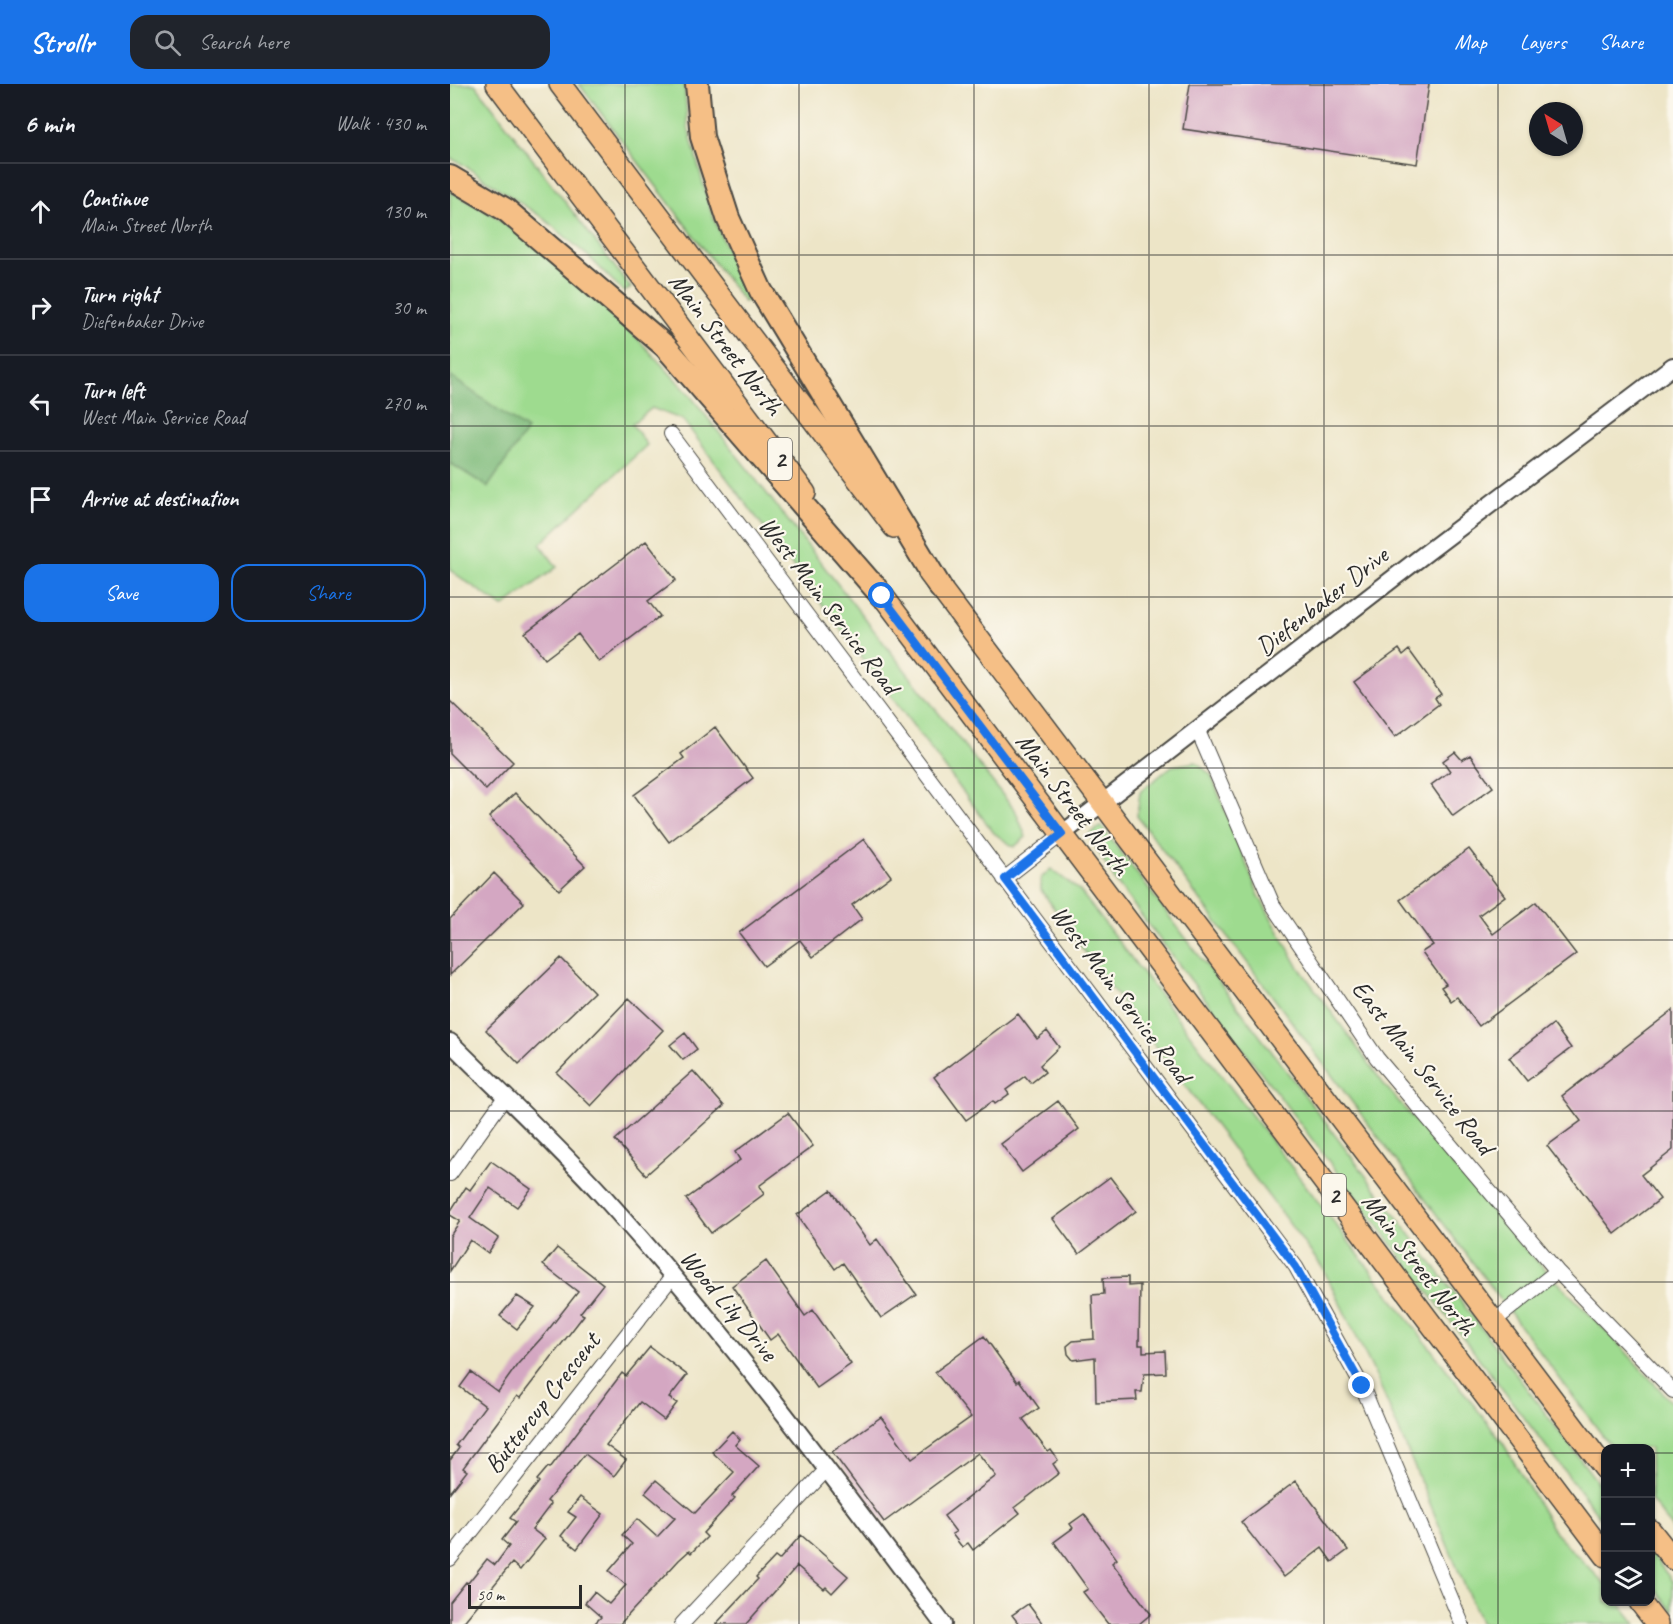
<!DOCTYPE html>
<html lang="en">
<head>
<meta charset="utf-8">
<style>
	:root { --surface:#171b24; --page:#20242c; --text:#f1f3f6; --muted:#9ea1a6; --line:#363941; --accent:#1a73e8 }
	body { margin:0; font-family:Caveat,sans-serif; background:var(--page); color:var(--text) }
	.controls { position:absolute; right:18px; bottom:18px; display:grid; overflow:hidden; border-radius:12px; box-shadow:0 2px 4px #0004 }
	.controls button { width:54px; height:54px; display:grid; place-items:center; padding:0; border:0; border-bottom:2px solid var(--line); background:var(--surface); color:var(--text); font:30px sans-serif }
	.compass { position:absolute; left:1079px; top:18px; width:54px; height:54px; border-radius:50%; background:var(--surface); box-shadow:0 2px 4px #0004; rotate:323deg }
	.scale { position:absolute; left:18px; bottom:15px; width:114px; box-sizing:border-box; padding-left:6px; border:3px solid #2b2b2b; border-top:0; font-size:16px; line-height:21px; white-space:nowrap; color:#2b2b2b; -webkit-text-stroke:4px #fbf7ec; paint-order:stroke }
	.stop { position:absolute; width:18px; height:18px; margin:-14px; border:4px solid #1a73e8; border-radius:50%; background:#fff }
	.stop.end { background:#1a73e8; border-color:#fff; box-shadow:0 2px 6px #0008 }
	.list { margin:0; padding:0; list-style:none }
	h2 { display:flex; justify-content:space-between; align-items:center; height:78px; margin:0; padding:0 24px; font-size:26px }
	h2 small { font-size:20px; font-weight:400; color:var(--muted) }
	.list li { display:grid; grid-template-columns:39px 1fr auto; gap:18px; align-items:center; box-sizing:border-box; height:96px; padding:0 24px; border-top:2px solid var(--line) }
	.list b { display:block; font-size:22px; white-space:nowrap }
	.list p { margin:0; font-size:20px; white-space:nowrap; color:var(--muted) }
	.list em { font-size:20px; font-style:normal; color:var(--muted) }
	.actions { display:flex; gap:12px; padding:18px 24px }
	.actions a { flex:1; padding:14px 0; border:2px solid var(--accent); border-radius:18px; text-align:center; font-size:21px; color:var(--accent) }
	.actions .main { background:var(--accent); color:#fff }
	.icon { flex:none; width:33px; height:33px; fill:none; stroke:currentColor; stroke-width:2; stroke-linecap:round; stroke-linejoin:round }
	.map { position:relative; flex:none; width:1223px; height:1540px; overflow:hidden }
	header { display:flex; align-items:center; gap:36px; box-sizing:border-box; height:84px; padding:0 30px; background:var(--accent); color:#fff }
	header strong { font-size:28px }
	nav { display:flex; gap:33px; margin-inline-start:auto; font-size:21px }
	.search { width:420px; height:54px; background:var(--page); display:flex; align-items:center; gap:15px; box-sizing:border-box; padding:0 21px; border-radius:18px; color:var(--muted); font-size:22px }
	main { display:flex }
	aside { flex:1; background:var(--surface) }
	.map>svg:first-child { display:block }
	.green { fill:#9edb8f; stroke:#64835d; stroke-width:1.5 }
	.forest { fill:#7ebb7a; stroke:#547352; stroke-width:1.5 }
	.building { fill:#d4a7c2 }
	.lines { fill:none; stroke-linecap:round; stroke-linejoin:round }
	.minor-casing { stroke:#484742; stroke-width:16 }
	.tertiary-casing { stroke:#484742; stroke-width:20 }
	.primary-casing { stroke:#484742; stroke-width:24 }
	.trunk-casing { stroke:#484742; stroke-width:26 }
	.minor { stroke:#fff; stroke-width:14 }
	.tertiary { stroke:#fff; stroke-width:16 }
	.primary { stroke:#f5bf86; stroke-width:21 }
	.trunk { stroke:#f5bf86; stroke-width:22 }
	.route { stroke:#1a73e8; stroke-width:8 }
	.grid { fill:none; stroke:#2b2b2b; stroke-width:1.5; stroke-opacity:0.55 }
	.labels { text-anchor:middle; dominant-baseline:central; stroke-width:4.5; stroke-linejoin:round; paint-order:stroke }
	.shield { fill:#fbf7ec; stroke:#696865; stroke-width:1.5 }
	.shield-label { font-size:24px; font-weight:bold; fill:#2b2b2b }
	.street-label { font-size:26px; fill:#2b2b2b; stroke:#fbf7ec }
</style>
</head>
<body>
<header>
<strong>Strollr</strong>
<div class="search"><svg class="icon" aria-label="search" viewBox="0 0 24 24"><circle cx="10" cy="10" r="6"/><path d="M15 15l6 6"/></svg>Search here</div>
<nav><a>Map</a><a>Layers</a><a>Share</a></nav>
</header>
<main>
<aside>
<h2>6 min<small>Walk · 430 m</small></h2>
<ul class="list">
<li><svg class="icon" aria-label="ahead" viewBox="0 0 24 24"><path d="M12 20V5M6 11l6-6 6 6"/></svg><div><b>Continue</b><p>Main Street North</p></div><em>130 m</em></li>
<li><svg class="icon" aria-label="right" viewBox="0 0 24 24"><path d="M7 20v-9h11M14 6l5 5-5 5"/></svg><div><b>Turn right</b><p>Diefenbaker Drive</p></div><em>30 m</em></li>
<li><svg class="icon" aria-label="left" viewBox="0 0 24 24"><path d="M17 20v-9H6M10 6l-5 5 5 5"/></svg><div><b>Turn left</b><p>West Main Service Road</p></div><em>270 m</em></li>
<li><svg class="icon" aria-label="arrive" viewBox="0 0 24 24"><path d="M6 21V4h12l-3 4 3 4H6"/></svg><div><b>Arrive at destination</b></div></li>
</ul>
<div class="actions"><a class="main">Save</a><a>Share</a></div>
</aside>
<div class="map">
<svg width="1223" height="1540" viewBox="0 0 1223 1540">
	<rect width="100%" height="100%" fill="#fbf7ec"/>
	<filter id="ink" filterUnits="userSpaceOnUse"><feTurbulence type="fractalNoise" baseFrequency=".0167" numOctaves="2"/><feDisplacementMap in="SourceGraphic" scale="12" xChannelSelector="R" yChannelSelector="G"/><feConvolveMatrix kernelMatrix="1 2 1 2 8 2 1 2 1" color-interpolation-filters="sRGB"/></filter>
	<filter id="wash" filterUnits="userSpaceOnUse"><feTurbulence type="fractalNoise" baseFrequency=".008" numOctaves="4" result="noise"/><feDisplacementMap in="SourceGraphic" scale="24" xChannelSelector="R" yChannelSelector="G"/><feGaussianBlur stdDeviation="1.35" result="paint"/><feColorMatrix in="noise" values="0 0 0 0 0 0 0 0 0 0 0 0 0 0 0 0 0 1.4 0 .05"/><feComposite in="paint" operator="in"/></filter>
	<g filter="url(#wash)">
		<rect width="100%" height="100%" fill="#ede5c7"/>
		<path class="green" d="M0 0H25L181 204 174 208 139 173 93 134 12 80 0 74Z
			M129 0H234L238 43 260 125 280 173 304 213 294 218Z
			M0 107 43 131 102 176 175 241 239 310 566 728 576 753 564 763 544 749 233 336 202 324 182 340 197 361 90 460 107 483 53 523 0 486Z
			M746 678 761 691 809 812 848 882 933 999 1069 1159 1167 1258 1223 1320V1446L1201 1416 1200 1364H1162L687 732 690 708 722 682Z
			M651 742 1155 1408V1440L666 798 639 751Z
			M601 785 630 807 1053 1359 1105 1449 1155 1500 1156 1518H1169L1186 1540H1031L925 1290 872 1183 650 889 591 806V794Z
			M1200 1468 1223 1498V1528L1201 1499Z"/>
		<path class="forest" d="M0 292 77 346 38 403 0 379Z"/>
		<g id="blocks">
			<path class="building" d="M740 0H979L967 80 733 45Z
				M196 457 226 496 198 517 210 532 149 578 128 550 95 575 75 549Z
				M949 565 953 571 959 566 991 610 985 614 989 620 945 653 904 598Z
				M0 617 63 678 36 706 0 670Z
				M265 643 303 694 219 758 184 711 234 674 231 670Z
				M1005 668 1012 676 1020 671 1043 703 1003 732 981 701 1000 687 993 677Z
				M65 709 135 782 109 806 39 733Z
				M414 755 441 792 402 821 412 835 363 873 350 856 314 882 289 849Z
				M1019 765 1055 812 1029 831 1043 850 1086 818 1126 870 1029 942 1007 913 1001 917 991 903 996 900 972 868 983 861 950 816Z
				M44 789 74 819 0 891V835Z
				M111 874 144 908 69 980 36 946Z
				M179 914 213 946 141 1022 107 989Z
				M1223 926V1066L1191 1091 1210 1115 1165 1150 1097 1062 1131 1037 1112 1012Z
				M568 930 587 955 597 947 609 963 590 981 595 988 581 999 575 992 556 1006 559 1010 545 1020 543 1017 516 1036 484 993Z
				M1103 940 1121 964 1077 997 1059 974Z
				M235 949 247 965 233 976 220 961Z
				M243 987 274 1022 196 1091 165 1056Z
				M608 1017 629 1045 572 1088 551 1060Z
				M338 1029 363 1062 309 1102 314 1110 261 1149 236 1115 290 1076 285 1068Z
				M41 1077 81 1105 67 1123 40 1104 20 1134 48 1154 38 1169 20 1156 0 1187V1152L10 1137 0 1131V1128L16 1103 20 1106Z
				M660 1093 686 1127 629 1170 603 1135Z
				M381 1106 420 1161 427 1155 466 1210 431 1234 393 1179 385 1185 347 1131Z
				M107 1164 153 1200 130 1229 134 1231 70 1314 67 1312 36 1353 13 1384 17 1387 0 1409V1374L1 1375 9 1364 6 1361 35 1322 10 1303 21 1288 48 1308 67 1281 95 1250 128 1208 93 1181Z
				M316 1177 355 1232 363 1226 401 1280 367 1304 328 1250 320 1256 282 1202Z
				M678 1193V1202L690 1201 689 1261H693V1268L715 1267 716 1289 694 1290 692 1308H686L687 1316 646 1318 645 1273 623 1276 618 1270 617 1262 623 1257 644 1255 642 1211 654 1210 653 1194Z
				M67 1212 85 1223 67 1245 50 1232Z
				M534 1252 567 1298 569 1296 589 1324 573 1335 598 1368 601 1366 608 1376 603 1380 609 1389 565 1423 570 1429 523 1466 518 1459 512 1463 502 1450 506 1448 494 1432 546 1392 528 1369 434 1438 382 1368 431 1333 462 1375 521 1333 485 1288Z
				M200 1263 237 1291 219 1314 227 1319 214 1336 190 1318 156 1361 176 1376 164 1392 135 1370 97 1417 101 1420 82 1445 95 1455 70 1486 62 1479 12 1540H0V1518L16 1498 18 1499 37 1475 45 1481 59 1462 52 1456 66 1438 60 1434 89 1398 87 1396 98 1383 100 1384 172 1289 176 1292Z
				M282 1347 290 1355 285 1361 309 1382 282 1412 285 1414 253 1449 257 1453 241 1469 239 1467 229 1476 170 1540H144L151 1533 135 1519 144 1508 159 1520 176 1501 159 1487 182 1460 172 1451 187 1435 207 1453 225 1434 195 1409 206 1396 245 1429 284 1388 262 1368Z
				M846 1397 898 1466 882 1478 872 1464 834 1493 791 1438Z
				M130 1413 153 1430 127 1465 111 1452 126 1433 118 1428Z
				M634 1430 667 1475 662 1479 701 1530 689 1540H658L633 1508 638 1505 604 1458 623 1444 620 1440Z
				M351 1451 398 1492 382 1509 376 1503 374 1505 347 1482 296 1540H266L308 1495 306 1493 325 1473 329 1476Z
				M578 1520 593 1540H569L562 1531Z"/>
		</g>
	</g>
	<g filter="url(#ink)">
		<use href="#blocks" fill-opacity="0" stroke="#484742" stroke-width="1.5"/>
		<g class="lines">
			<defs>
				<path id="minor" d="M221 350 846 1183 912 1302 1012 1540
					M748 647 823 821 927 974 1107 1187 1223 1307
					M554 795 612 750
					M0 1090 55 1013
					M1043 1238 1107 1187
					M0 1475 222 1193
					M232 1540 377 1385"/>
				<path id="tertiary" d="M612 750 967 476 1223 282
					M0 958C51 1009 105 1059 154 1113 276 1248 384 1394 493 1540"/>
				<path id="primary" d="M47 0 355 409
					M110 0 444 443
					M479 489 1156 1386
					M423 499 1156 1472
					M1200 1446 1223 1475
					M1190 1518 1207 1540"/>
				<path id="trunk" d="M247 0 252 53 278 134 311 207 490 503
					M0 93 56 126 215 262 432 512"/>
			</defs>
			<use href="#minor" class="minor-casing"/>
			<use href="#tertiary" class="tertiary-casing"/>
			<use href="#primary" class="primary-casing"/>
			<use href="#trunk" class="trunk-casing"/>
			<use href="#minor" class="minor"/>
			<use href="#tertiary" class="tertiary"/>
			<use href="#primary" class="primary"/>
			<use href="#trunk" class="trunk"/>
		</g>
	</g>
	<g class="lines" filter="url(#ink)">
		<path class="route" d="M432 512 612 750 555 795 846 1183 912 1302"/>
	</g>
	<path class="grid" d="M175 0V1540M349 0V1540M524 0V1540M699 0V1540M874 0V1540M1048 0V1540M0 171H1223M0 342H1223M0 513H1223M0 684H1223M0 856H1223M0 1027H1223M0 1198H1223M0 1369H1156M1200 1369H1223"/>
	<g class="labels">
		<g class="shield">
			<rect x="318" y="354" width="24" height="42" rx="4.5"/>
			<rect x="872" y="1090" width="24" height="42" rx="4.5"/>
		</g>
		<g class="shield-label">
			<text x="330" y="375">2</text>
			<text x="884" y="1111">2</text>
		</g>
		<g class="street-label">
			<text transform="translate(276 260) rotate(53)">Main Street North</text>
			<text transform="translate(872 517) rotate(-38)">Diefenbaker Drive</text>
			<text transform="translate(379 521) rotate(53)">West Main Service Road</text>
			<text transform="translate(623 720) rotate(53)">Main Street North</text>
			<text transform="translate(671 910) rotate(53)">West Main Service Road</text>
			<text transform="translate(973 983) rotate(52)">East Main Service Road</text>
			<text transform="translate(969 1180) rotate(53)">Main Street North</text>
			<text transform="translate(279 1221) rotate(50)">Wood Lily Drive</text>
			<text transform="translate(92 1319) rotate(-52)">Buttercup Crescent</text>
		</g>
	</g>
</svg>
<div class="controls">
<button>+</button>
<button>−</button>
<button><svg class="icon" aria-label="layers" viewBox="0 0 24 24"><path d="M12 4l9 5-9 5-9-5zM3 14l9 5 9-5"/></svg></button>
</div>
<svg class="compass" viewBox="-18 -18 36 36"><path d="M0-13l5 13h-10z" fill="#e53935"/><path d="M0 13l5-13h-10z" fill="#9ea1a6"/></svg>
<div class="scale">50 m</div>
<div class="stop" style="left:432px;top:512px"></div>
<div class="stop end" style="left:912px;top:1302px"></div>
</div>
</main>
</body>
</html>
